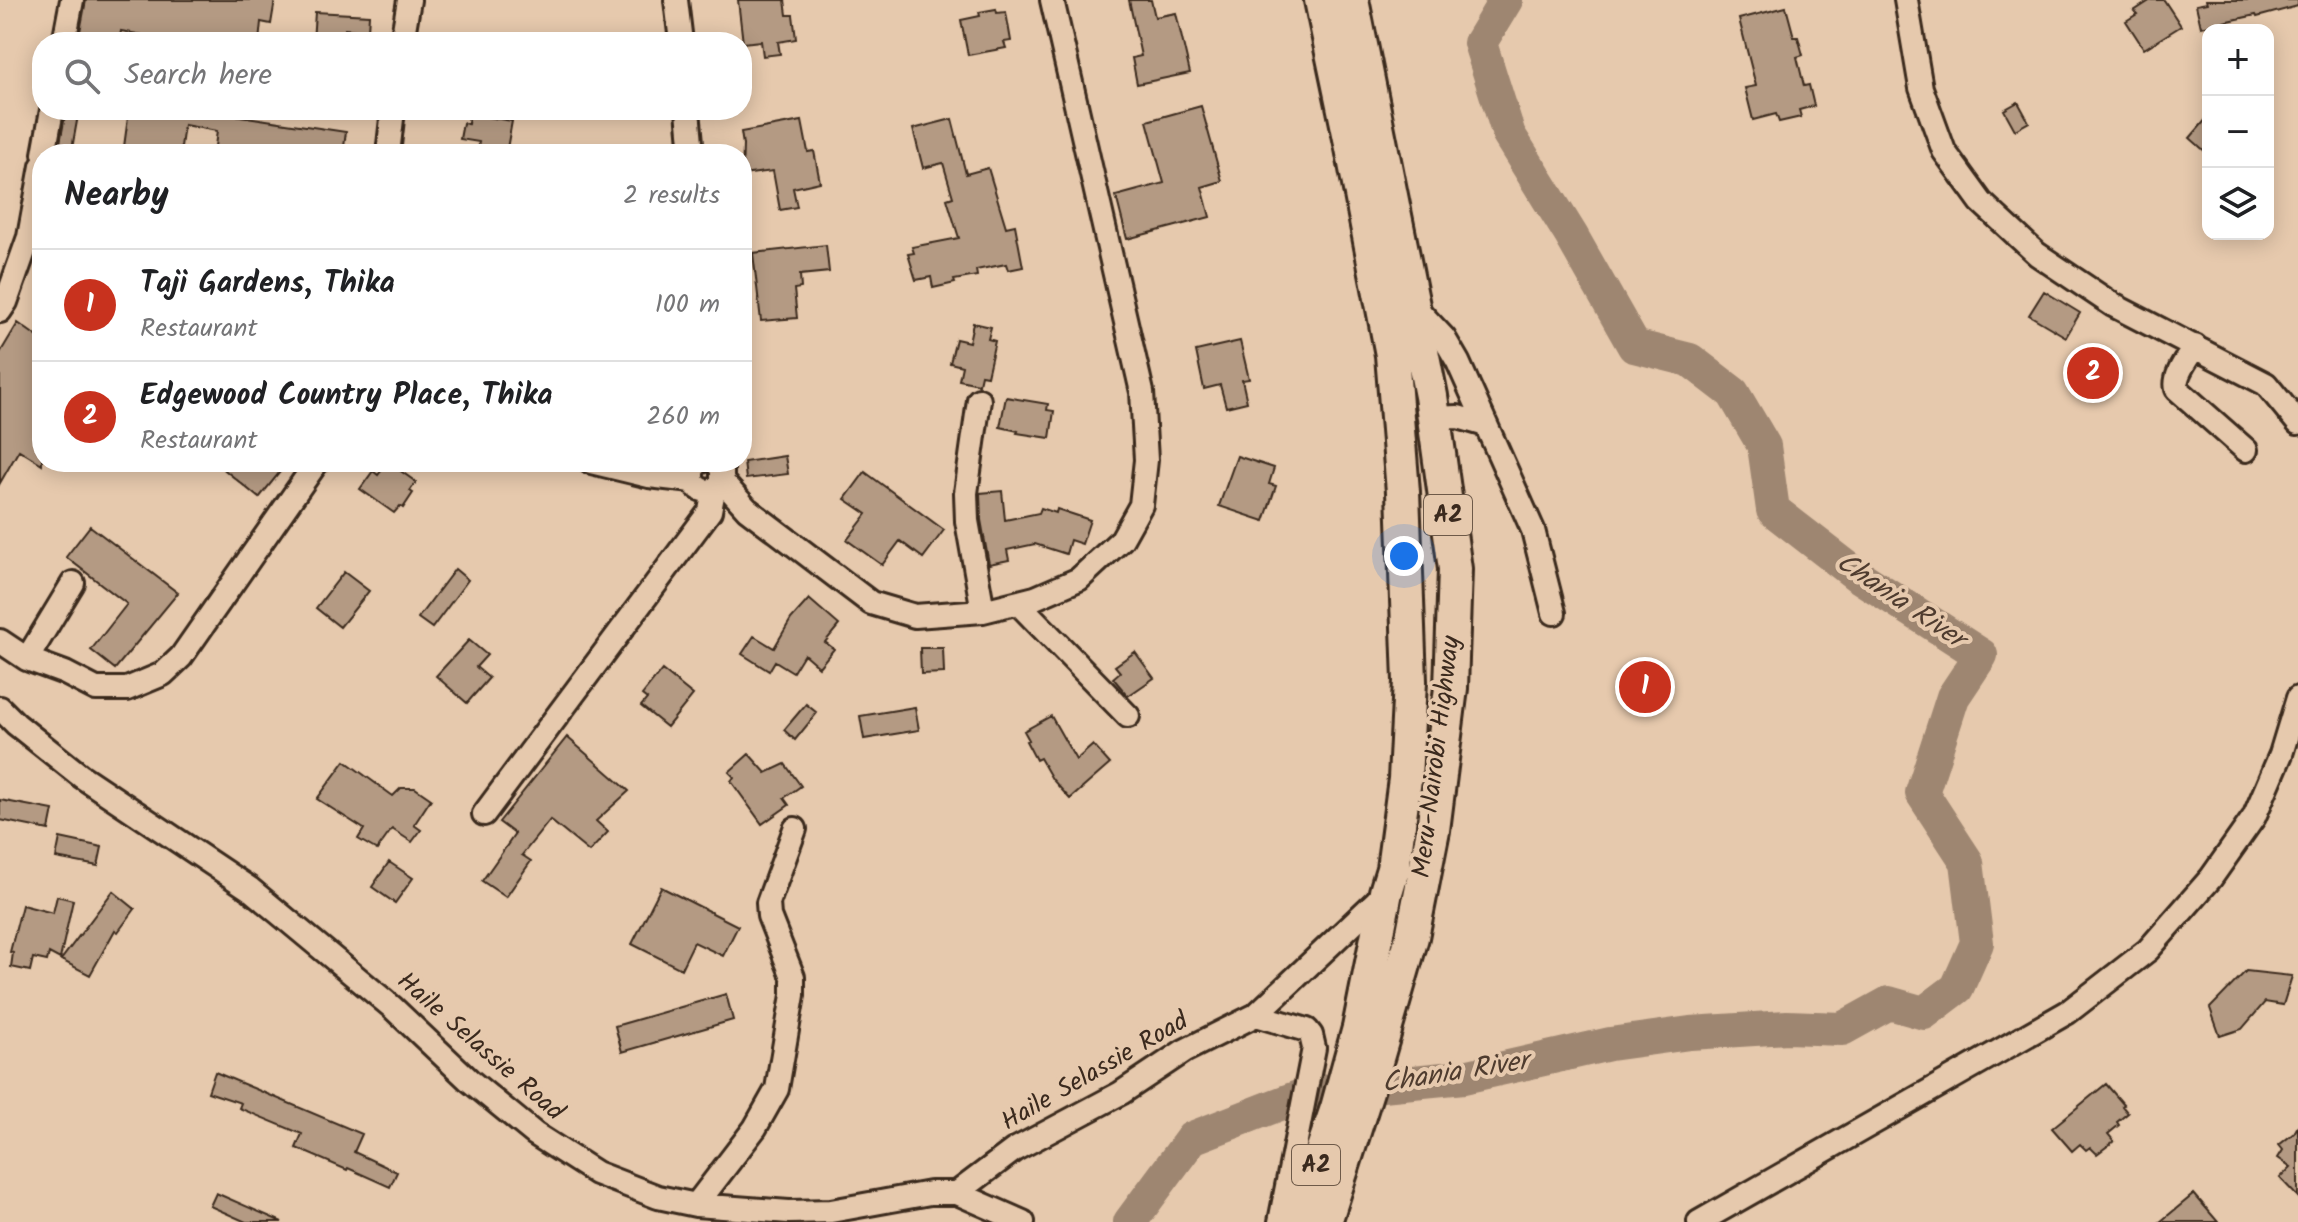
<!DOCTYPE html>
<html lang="en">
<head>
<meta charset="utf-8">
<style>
	:root { --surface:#fff; --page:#f2f2f2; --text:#202124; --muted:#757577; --line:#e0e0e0; --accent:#c8321e }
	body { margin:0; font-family:Kalam,sans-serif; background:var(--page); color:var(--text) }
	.controls { position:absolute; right:24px; top:24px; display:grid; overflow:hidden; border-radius:16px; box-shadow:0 4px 20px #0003 }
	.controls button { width:72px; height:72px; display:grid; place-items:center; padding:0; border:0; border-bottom:2px solid var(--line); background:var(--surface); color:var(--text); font:40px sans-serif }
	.you { position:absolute; left:1404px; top:556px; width:28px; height:28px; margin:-20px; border:6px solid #fff; border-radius:50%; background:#1a73e8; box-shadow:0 0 0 12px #1a73e833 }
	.badge { display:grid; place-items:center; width:52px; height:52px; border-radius:50%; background:var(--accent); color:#fff; font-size:26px; font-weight:700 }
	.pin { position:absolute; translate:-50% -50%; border:4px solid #fff; box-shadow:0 2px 8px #0006 }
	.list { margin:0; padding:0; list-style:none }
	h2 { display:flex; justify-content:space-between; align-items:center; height:104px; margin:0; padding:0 32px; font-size:34px }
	h2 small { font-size:26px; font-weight:400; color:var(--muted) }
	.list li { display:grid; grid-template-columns:52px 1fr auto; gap:24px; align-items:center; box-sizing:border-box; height:112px; padding:0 32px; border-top:2px solid var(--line) }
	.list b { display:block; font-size:30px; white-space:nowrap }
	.list p { margin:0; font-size:26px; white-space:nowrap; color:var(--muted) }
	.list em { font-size:26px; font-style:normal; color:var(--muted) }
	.icon { flex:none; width:44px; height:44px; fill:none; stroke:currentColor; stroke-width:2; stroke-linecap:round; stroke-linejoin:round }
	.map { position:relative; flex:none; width:2298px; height:1222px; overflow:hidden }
	.search { position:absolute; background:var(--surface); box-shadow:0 4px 20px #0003; left:32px; top:32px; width:720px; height:88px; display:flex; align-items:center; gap:20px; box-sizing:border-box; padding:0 28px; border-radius:32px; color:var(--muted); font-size:30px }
	.panel { position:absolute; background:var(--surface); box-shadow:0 4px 20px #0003; left:32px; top:144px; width:720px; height:328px; border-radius:32px }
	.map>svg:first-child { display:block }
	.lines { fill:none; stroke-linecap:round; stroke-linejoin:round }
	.river { stroke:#9e8671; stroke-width:34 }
	.building { fill:#b49a83; stroke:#3b2a1e; stroke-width:2 }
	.minor-casing { stroke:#3b2a1e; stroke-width:28 }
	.highway-casing { stroke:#3b2a1e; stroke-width:38 }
	.minor { stroke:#e6c9ad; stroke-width:22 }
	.highway { stroke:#e6c9ad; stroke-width:32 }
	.labels { text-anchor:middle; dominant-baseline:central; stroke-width:8; stroke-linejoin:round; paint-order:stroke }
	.shield { fill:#e6c9ad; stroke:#6e5a49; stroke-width:2 }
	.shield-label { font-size:24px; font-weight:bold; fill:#3b2a1e }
	.street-label { font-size:26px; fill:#3b2a1e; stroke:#e6c9ad }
	.water-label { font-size:28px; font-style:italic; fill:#4f3c2f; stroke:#e6c9ad }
</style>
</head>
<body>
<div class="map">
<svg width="2298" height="1222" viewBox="0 0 2298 1222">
	<rect width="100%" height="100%" fill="#e6c9ad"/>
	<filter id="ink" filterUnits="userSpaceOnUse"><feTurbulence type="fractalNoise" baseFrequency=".0125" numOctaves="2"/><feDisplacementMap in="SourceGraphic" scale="16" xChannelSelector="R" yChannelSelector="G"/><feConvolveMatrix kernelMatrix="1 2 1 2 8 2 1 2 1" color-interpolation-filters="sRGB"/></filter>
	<g filter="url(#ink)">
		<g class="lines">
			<path class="river" d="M1130 1222 1192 1138 1311 1092 1464 1077 1610 1044 1690 1033 1787 1027 1842 1029 1889 1003 1924 1013 1957 988 1977 943 1967 862 1922 793 1953 697 1981 655 1857 575 1773 510 1764 446 1733 393 1690 360 1634 346 1571 235 1509 135 1480 43 1506 0"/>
		</g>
		<path class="building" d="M86 0H275L271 24 261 22 259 42H180L121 31 119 42H78Z
			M738 0H785L787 15H793L796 39 778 42 780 54 763 56 761 41 743 43Z
			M1129 0H1151L1155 17 1176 13 1190 73 1137 84 1132 58 1141 56Z
			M2151 0H2164L2181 26 2144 49 2126 21 2137 14 2134 11Z
			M2206 0H2298V6L2257 17 2256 15 2201 27 2196 5 2207 3Z
			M1786 7 1794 37H1798L1803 55 1797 57 1804 86 1809 85 1814 106 1799 110 1801 117 1779 122 1776 114 1753 120 1745 88 1756 86 1739 19Z
			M996 9 997 13 1006 12 1011 41 1004 42 1006 48 968 55 961 20 980 16 979 12Z
			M315 12 369 15 368 31 345 29V36H336V42H313Z
			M2018 102 2029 122 2015 130 2004 110Z
			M1201 106 1222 181 1202 187 1210 217 1127 239 1116 196 1164 183 1147 121Z
			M66 110H79L71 154H58Z
			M129 110H213V112L346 132 343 154H323L263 147 262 154H214L217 131 184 125 180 154H123Z
			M469 114 512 121 506 154 477 152 479 142 460 139 463 123 468 124Z
			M2208 117V154L2190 138Z
			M952 119 966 174 988 168 1006 227 1015 225 1023 267 1008 270 1006 264 976 270 977 276 954 280 955 283 933 288 931 277 916 280 908 254 914 253 912 247 959 238 947 199 953 197 943 163 923 168 913 129Z
			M802 121 808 152 814 151 820 182 793 188 797 207 780 210 773 171 742 175 743 145 741 132Z
			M826 245 829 272 800 275 801 288 794 289 797 318 761 321 753 253Z
			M2044 291 2080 313 2066 337 2029 315Z
			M18 323 42 340V464L19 450 0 483V353Z
			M973 323 991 327 988 339 995 341 987 376 981 375 979 384 959 380 962 366 950 363 956 339 969 342Z
			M1240 341 1249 379 1242 380 1247 402 1226 407 1220 385 1204 389 1196 351Z
			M1006 397 1048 404 1047 410 1054 411 1050 438 1017 433 1018 431 1000 427Z
			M785 456 788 474 746 479 744 462Z
			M1237 456 1274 468 1269 484 1276 486 1264 521 1219 506Z
			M215 462H268L280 472 259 498Z
			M388 462 416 482 410 491 413 493 403 508 400 506 394 513 360 489 373 471 378 475Z
			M865 472 944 530 923 558 900 541 882 565 847 540 867 514 845 499Z
			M1002 491 1005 520 1039 513 1041 508 1056 513 1057 509 1090 520 1082 544 1070 540 1066 554 1035 544 1007 550 1009 560 989 564 981 520 980 493Z
			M90 526 178 593 115 669 91 650 127 604 66 557Z
			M455 569 468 580 432 628 418 618Z
			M344 572 369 591 340 627 316 608Z
			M809 599 839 625 825 642 834 649 819 667 804 654 793 672 775 661 769 671 742 654 754 636 774 648 791 619Z
			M469 640 487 655 476 667 489 678 467 703 436 676Z
			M920 648H943L944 673 921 674Z
			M1135 652 1154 678 1128 696 1113 678 1120 672 1115 666Z
			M662 670 693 695 667 727 641 706 647 699 642 695Z
			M806 704 817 713 795 740 784 730Z
			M915 707 919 730 864 739 860 716Z
			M1051 716 1076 760 1093 745 1110 764 1070 799 1052 779 1040 758 1036 760 1026 741 1029 740 1024 731Z
			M567 737 629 791 596 821 608 832 589 852 550 820 522 855 531 861 506 897 482 881 515 834 499 822Z
			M749 754 766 773 785 764 801 786 784 798 789 805 762 824 731 781 734 777 729 772Z
			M345 761 393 796 401 788H415L431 799 414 825 421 830 412 842 392 829 377 850 358 839 364 829 317 799Z
			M0 800 53 810 49 830 0 820Z
			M60 838 102 847 98 866 56 858Z
			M389 862 413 878 395 903 372 887Z
			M661 887 738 926 723 956 694 942 681 969 632 944Z
			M113 891 135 909 118 932 115 930 90 975 61 960Z
			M57 896 73 900 60 959 49 953 47 961 33 958 30 971 11 967 13 953 10 952 22 905 53 913Z
			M2246 971 2292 976 2283 1005 2265 1002 2242 1029 2220 1036 2210 1008Z
			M726 994 733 1020 622 1052 615 1026Z
			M215 1072 362 1134 354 1152 397 1172 390 1187 348 1168 347 1170 296 1148 302 1134 239 1108 241 1103 208 1092Z
			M2106 1084 2124 1105 2122 1106 2128 1113 2117 1122 2119 1125 2108 1134 2114 1141 2097 1154 2090 1147 2086 1150 2080 1144 2072 1151 2052 1128Z
			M2298 1126V1197L2280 1178 2291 1167 2278 1158 2283 1150 2279 1145 2294 1133Z
			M216 1193 282 1222H246L210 1206Z
			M2194 1194 2218 1222H2160Z"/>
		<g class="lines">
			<defs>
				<path id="minor" d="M676 0 681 42
					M1906 0 1921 88 1944 151 1981 202 2037 254 2113 305 2266 384 2298 423
					M64 42 72 0
					M402 42 409 0
					M688 110 692 154
					M44 154 52 110
					M388 154 393 110
					M1413 305 1444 338 1458 362 1533 530 1554 613
					M0 311 6 302 29 237 42 166
					M2195 346C2188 358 2173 375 2177 389L2246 450
					M979 400 966 493 967 521 983 611
					M1434 418 1458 417 1486 425
					M591 462 649 476 692 481
					M699 462 692 469V481C701 494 714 494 722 481V469L716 462
					M722 481 747 509 871 603 915 616 983 611 1035 598 1079 579 1122 539 1141 505 1146 460 1142 392 1052 0
					M1018 603 1128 716
					M0 641 27 659 65 673 96 689H127L163 674 181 657 317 462
					M27 659 73 583
					M0 708 16 724 81 776 250 889 392 1007 469 1080 535 1134 596 1173 658 1197 696 1205 789 1212 831 1211 930 1193H957L1014 1150 1121 1093 1184 1051 1256 1015 1386 892
					M484 814 710 511 714 490
					M1256 1015 1307 1030 1311 1035 1314 1048 1280 1222
					M957 1193 1023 1222
					M696 1205 755 1128 777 1089 793 995V977L769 916 768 903 795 829
					M1699 1222 2068 1012 2148 950 2211 878 2254 817 2281 754 2298 698"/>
				<path id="highway" d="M1298 1222 1337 1108 1359 1028 1386 892 1393 869 1405 779 1410 681 1403 492 1392 355 1352 148 1321 0
					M1325 1222 1373 1072 1412 937 1433 830 1451 688 1455 569 1431 396 1352 0"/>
			</defs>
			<use href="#minor" class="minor-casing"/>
			<use href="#highway" class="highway-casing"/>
			<use href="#minor" class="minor"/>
			<use href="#highway" class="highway"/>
		</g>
	</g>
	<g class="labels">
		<g class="shield">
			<rect x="1424" y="495" width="48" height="40" rx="6"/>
			<rect x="1292" y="1145" width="48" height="40" rx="6"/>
		</g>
		<g class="shield-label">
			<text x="1448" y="515">A2</text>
			<text x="1316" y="1165">A2</text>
		</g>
		<g class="street-label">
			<text transform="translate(1437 757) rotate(-83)">Meru-Nairobi Highway</text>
			<text transform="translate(480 1047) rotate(41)">Haile Selassie Road</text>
			<text transform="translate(1095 1072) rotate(-30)">Haile Selassie Road</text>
		</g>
		<g class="water-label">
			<text transform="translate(1900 601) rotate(34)">Chania River</text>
			<text transform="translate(1455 1073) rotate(-9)">Chania River</text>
		</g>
	</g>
</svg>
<div class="controls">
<button>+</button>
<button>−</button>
<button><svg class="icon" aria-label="layers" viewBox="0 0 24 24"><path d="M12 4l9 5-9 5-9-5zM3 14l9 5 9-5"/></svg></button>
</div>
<div class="you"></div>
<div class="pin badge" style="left:1645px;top:687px">1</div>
<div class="pin badge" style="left:2093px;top:373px">2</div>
<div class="search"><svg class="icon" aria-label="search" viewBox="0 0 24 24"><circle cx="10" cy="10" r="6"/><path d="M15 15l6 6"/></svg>Search here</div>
<section class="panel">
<h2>Nearby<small>2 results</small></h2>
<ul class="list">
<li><span class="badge">1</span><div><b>Taji Gardens, Thika</b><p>Restaurant</p></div><em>100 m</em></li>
<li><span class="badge">2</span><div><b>Edgewood Country Place, Thika</b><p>Restaurant</p></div><em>260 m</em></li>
</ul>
</section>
</div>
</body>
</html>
